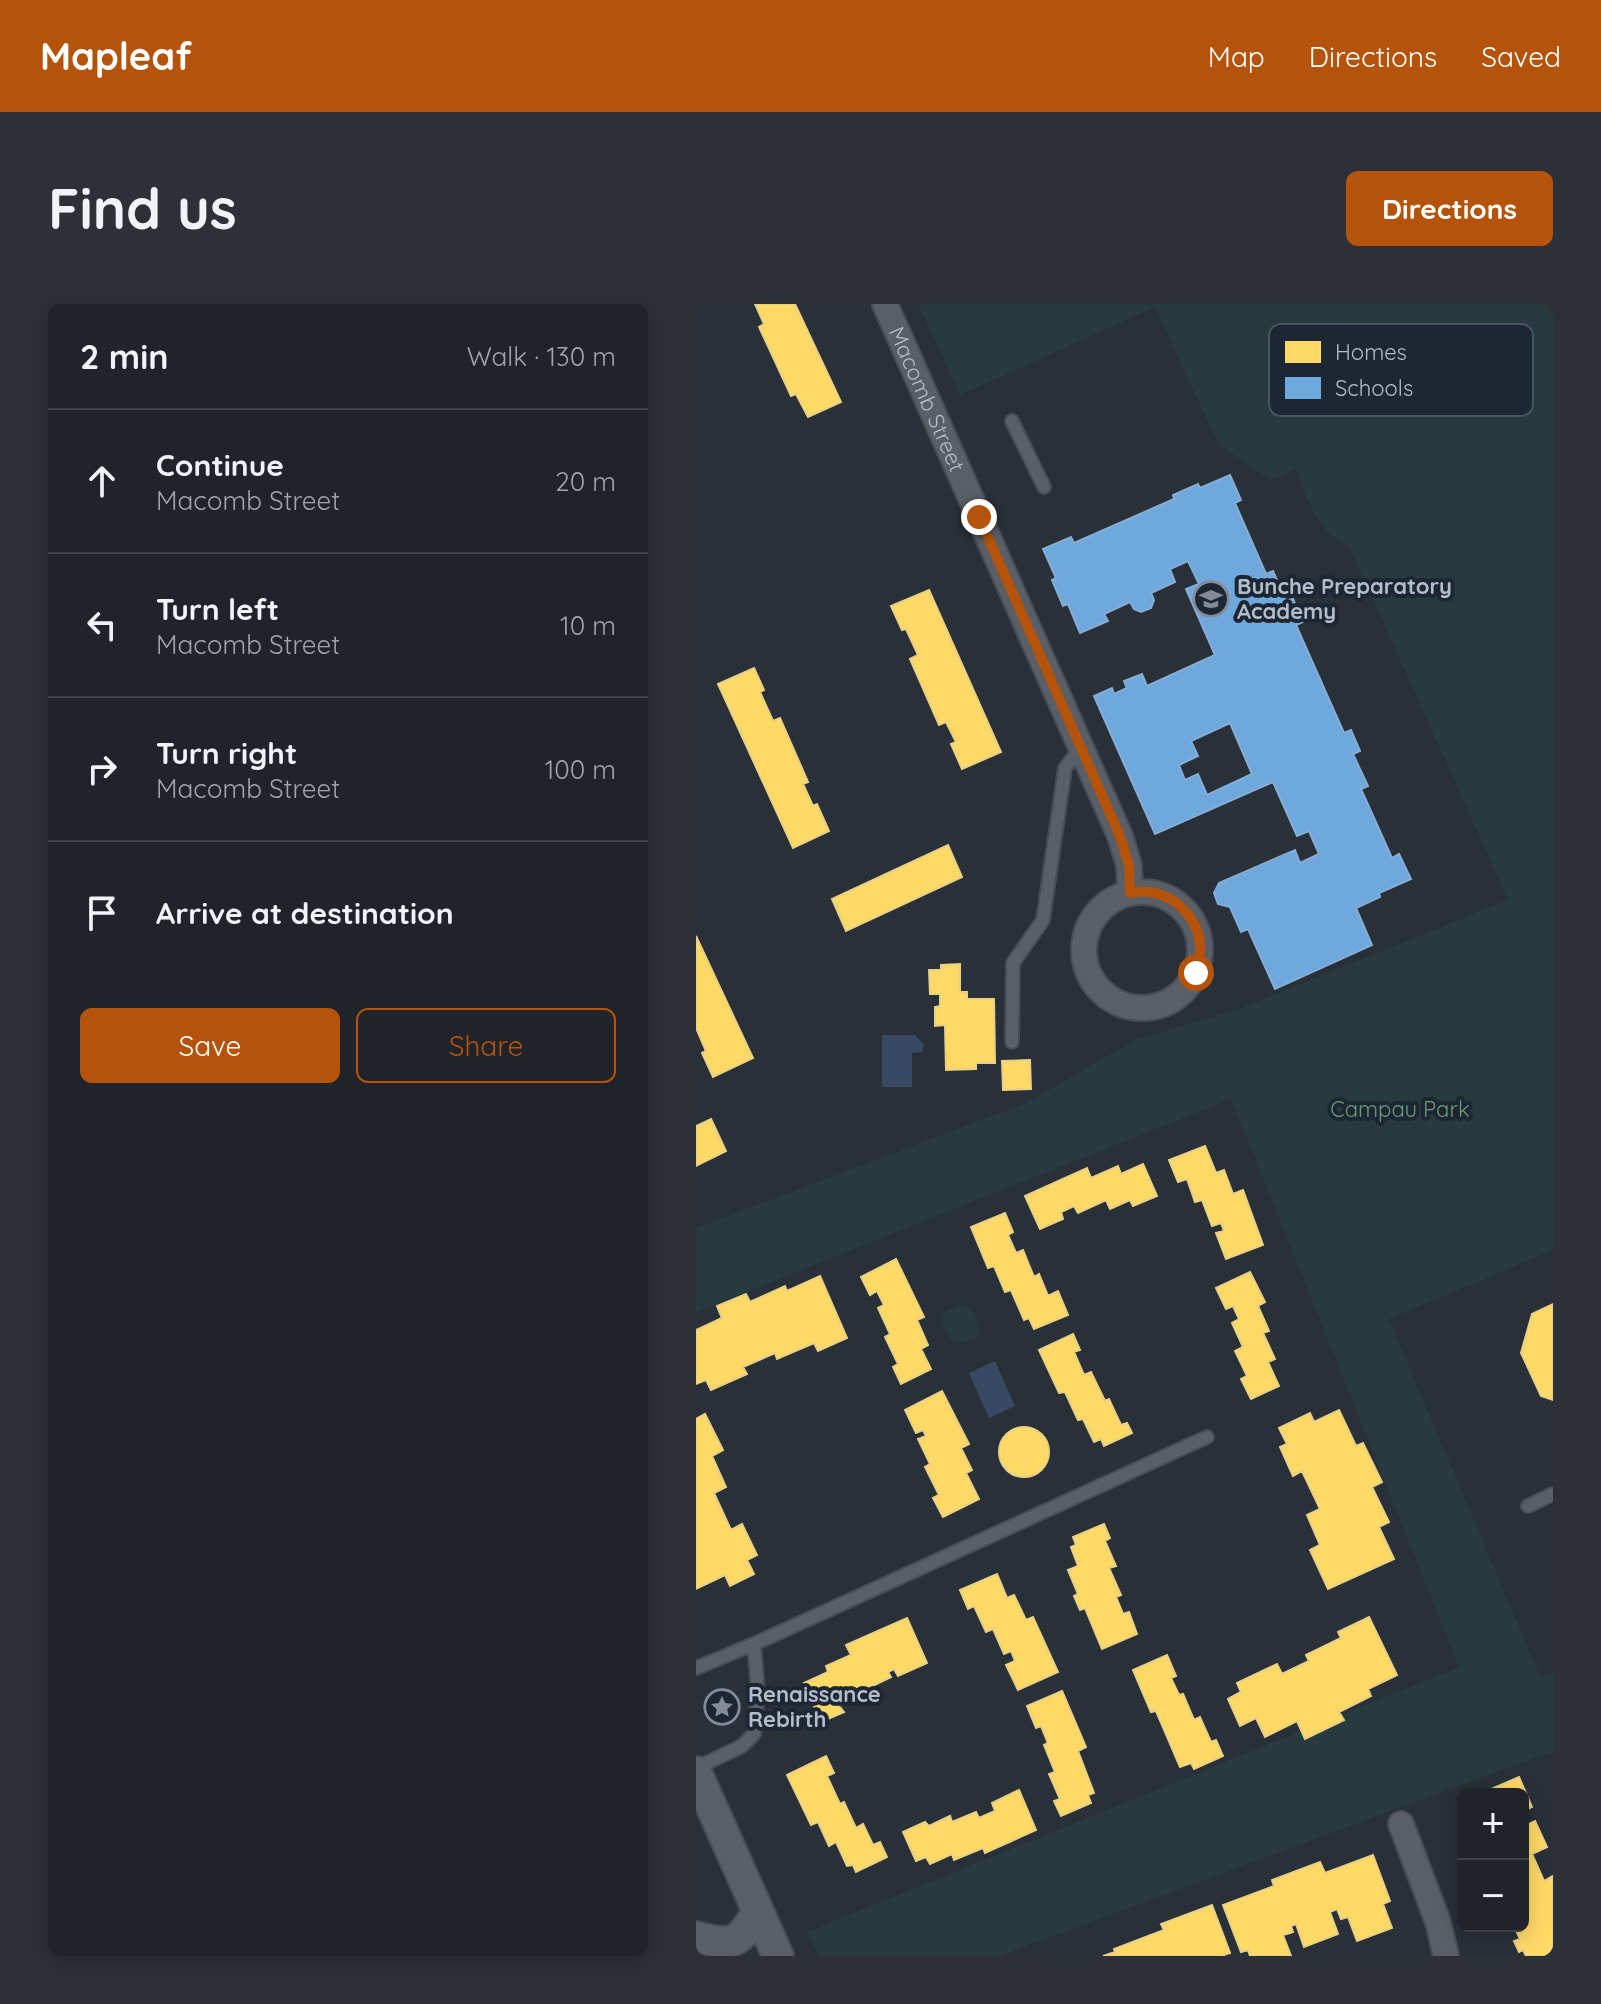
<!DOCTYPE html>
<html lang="en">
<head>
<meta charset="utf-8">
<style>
	:root { --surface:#20242a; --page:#2d3036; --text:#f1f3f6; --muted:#a2a4a8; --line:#3d4147; --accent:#b45309 }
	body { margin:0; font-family:Quicksand,sans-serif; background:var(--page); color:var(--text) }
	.controls { position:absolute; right:24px; bottom:24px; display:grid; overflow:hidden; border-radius:12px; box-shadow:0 4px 20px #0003 }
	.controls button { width:72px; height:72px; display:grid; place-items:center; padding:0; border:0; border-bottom:2px solid var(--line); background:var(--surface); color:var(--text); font:40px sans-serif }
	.stop { position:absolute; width:24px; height:24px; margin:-18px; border:6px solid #b45309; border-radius:50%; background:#fff }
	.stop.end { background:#b45309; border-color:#fff; box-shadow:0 2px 8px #0008 }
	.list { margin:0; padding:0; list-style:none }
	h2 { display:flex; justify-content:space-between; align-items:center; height:104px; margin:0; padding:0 32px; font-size:34px }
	h2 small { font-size:26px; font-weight:400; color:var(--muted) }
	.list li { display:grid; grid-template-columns:52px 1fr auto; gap:24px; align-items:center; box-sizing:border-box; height:144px; padding:0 32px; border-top:2px solid var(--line) }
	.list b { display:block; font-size:30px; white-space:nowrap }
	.list p { margin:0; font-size:26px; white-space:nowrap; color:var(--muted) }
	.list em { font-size:26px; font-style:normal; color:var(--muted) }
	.actions { display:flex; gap:16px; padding:24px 32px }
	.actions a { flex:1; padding:18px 0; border:2px solid var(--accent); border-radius:12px; text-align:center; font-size:28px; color:var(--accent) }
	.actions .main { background:var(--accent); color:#fff }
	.icon { flex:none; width:44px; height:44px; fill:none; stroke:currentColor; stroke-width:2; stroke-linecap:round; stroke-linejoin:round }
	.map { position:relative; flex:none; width:857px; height:1652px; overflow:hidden; border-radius:12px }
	header { display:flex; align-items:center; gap:48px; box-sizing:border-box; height:112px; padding:0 40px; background:var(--accent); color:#fff }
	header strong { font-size:38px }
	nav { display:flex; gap:44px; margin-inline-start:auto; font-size:28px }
	.intro { display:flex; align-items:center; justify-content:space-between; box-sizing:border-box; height:192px; padding:0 48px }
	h1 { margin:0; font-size:56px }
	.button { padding:20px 36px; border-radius:12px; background:var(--accent); color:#fff; font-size:28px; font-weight:700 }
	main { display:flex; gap:48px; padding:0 48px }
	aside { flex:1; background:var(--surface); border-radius:12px; box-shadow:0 4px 20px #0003 }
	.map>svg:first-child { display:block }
	.green { fill:#273a3e }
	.water { fill:#384963 }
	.homes { fill:#ffd966; stroke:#e8d084; stroke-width:2 }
	.schools { fill:#6fa8dc; stroke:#84aed6; stroke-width:2; fill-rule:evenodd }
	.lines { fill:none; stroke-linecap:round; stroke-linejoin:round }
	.service-casing { stroke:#484c53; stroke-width:16 }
	.minor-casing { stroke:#484c53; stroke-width:28 }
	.tertiary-casing { stroke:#484c53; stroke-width:34 }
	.service { stroke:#5a5e66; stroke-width:12 }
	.minor { stroke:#5a5e66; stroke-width:24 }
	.tertiary { stroke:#5a5e66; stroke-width:30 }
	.route { stroke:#b45309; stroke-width:10 }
	.labels { text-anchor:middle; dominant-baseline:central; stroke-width:8; stroke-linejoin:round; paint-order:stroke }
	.street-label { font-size:22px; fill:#b4bcc9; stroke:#1d2633 }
	.poi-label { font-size:22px; font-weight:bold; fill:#b4bcc9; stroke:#1d2633; text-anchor:start }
	.park-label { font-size:22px; fill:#6b9a76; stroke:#1d2633 }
	.key { fill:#1d2633; stroke:#4a5360; stroke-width:2 }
	.key-label { font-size:22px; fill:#b4bcc9 }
</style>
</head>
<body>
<header>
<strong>Mapleaf</strong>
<nav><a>Map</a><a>Directions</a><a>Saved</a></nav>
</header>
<div class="intro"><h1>Find us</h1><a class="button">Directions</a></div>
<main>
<aside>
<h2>2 min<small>Walk · 130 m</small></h2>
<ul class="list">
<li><svg class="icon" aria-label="ahead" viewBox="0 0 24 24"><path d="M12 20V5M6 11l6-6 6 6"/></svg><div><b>Continue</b><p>Macomb Street</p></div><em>20 m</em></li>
<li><svg class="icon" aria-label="left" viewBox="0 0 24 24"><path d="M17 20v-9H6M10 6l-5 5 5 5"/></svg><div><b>Turn left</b><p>Macomb Street</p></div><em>10 m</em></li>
<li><svg class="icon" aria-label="right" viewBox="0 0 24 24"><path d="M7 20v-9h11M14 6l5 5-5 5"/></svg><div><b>Turn right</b><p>Macomb Street</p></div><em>100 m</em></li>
<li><svg class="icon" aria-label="arrive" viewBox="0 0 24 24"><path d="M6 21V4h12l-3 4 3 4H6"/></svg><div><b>Arrive at destination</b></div></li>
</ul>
<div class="actions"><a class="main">Save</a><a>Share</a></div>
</aside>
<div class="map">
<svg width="857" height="1652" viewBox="0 0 857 1652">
	<rect width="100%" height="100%" fill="#2a3038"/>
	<path class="green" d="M222 0H857V946L693 1015 844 1372 857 1368V1453L854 1448 303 1652H123L111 1628 763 1363 535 795 0 1008V924L330 799 439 736 540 706 812 596 652 240C621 232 611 192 600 165L575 176 522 140 459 3 264 91Z
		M267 1000C281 1008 284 1017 282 1033L263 1039 255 1036 246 1018 248 1008Z"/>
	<path class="water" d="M186 731H219L228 741 226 748 216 749V783H186Z
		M299 1057 319 1102 293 1114 273 1069Z"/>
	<path class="homes" d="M59 0H99L145 98 112 113 100 90 95 92 63 23 68 20Z
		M233 286 305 448 266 465 255 440 260 438 250 418 243 421 214 355 222 351 210 325 206 326 195 302Z
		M58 364 68 386 64 388 77 417 84 414 112 478 107 480 117 502 121 500 133 527 97 544 22 380Z
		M252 541 266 573 150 627 136 595Z
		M0 632 57 754 17 773 6 749 10 747 0 724Z
		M264 660V688H271V695H298L299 759H280V765L250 766 249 721 239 722V703L244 702V690H234L233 666H245V661Z
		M334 756 335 785 307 786 306 757Z
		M15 815 30 847 0 862V822Z
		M509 842 520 869 528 866 537 890 547 886 567 941 530 955 520 929 528 927 525 919 516 922 506 896 499 898 491 875 482 878 473 856Z
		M447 860 461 892 437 902 434 896 414 905 410 896 382 909 378 902 365 908 367 915 344 925 329 892 391 864 395 874 422 862 425 870Z
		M309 909 317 928 312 931 320 949 327 946 338 973 343 970 352 992 362 987 372 1011 338 1025 333 1014 328 1016 315 986 309 988 298 962 292 964 275 923Z
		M200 955 228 1013 221 1016 232 1041 225 1045 235 1065 205 1080 197 1063 202 1060 189 1033 194 1030 182 1004 188 1001 181 987 174 991 165 973Z
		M554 968 569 998 562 1002 573 1027 567 1029 579 1055 572 1058 583 1082 555 1095 545 1075 551 1072 539 1047 547 1043 536 1019 543 1015 537 1002 530 1005 520 984Z
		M124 972 151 1034 122 1047 118 1039 81 1055 79 1049 47 1063 51 1070 15 1086 10 1076 0 1080V1026L26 1014 21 1002 50 990 54 998 89 982 91 987Z
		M857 1000V1096L845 1092 825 1049 836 1010Z
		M377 1030 384 1046 378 1048 388 1071 395 1068 409 1097 413 1095 425 1121 431 1119 436 1129 408 1142 405 1135 398 1138 387 1115 382 1116 369 1088 363 1089 343 1046Z
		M246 1087 273 1140 265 1144 276 1166 270 1169 283 1195 247 1213 237 1194 243 1191 229 1163 234 1160 222 1135 230 1132 227 1126 220 1129 209 1106Z
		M643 1106 660 1142 667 1139 686 1178 676 1183 693 1218 683 1223 698 1255 632 1285 614 1246 624 1241 611 1211 624 1205 606 1167 597 1172 584 1143 591 1140 583 1124 614 1109 618 1118Z
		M9 1110 27 1146 16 1152 30 1183 18 1189 35 1226 46 1220 61 1251 51 1256 58 1270 34 1282 29 1271 0 1285V1115Z
		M303 1148a25 25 0 1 1 50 0a25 25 0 1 1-50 0Z
		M408 1220 414 1234 409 1237 420 1262 413 1264 425 1291 420 1293 427 1310 433 1308 441 1330 406 1345 389 1304 384 1306 378 1292 382 1290 372 1266 382 1262 375 1243 380 1241 377 1233Z
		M301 1270 311 1294 318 1291 330 1316 337 1313 362 1368 322 1386 310 1361 319 1357 315 1347 308 1350 297 1325 290 1328 278 1302 272 1305 264 1286Z
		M673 1313 701 1371 672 1385 675 1392 643 1408 648 1416 609 1435 601 1417 569 1433 560 1414 544 1422 532 1395 545 1388 541 1379 581 1360 586 1370 613 1357 610 1351 645 1334 642 1328Z
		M211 1314 231 1359 202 1372 198 1365 192 1368 195 1373 168 1386 170 1390 143 1402 148 1408 125 1418 108 1379 132 1368 130 1362 155 1351 150 1341Z
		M471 1351 480 1372 475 1374 483 1391 487 1390 498 1416 504 1413 515 1438 520 1436 527 1452 498 1465 495 1459 484 1463 460 1407 455 1408 437 1366Z
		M366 1387 390 1443 382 1447 398 1489 392 1491 395 1499 365 1512 358 1497 364 1495 353 1470 359 1468 348 1441 352 1439 345 1422 340 1424 331 1402Z
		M130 1452 138 1469 131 1472 144 1500 148 1498 160 1524 167 1520 177 1541 184 1538 191 1553 160 1568 157 1561 151 1562 140 1538 133 1542 122 1518 115 1521 91 1471Z
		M823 1473 836 1503 827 1507V1490H784Z
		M323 1486 340 1526 289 1549 287 1544 258 1556 256 1550 234 1560 230 1553 220 1557 207 1528 229 1518 233 1522 254 1512 256 1518 280 1508 283 1514 299 1507 296 1499Z
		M839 1517 851 1543 836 1550 848 1577 857 1572V1652H830L827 1646 823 1648 818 1637 824 1635 818 1622H827V1518L829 1522Z
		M677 1551 694 1597 687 1600 696 1624 661 1637 652 1613 645 1615 641 1605 634 1608 642 1630 608 1643 600 1620 595 1622 597 1628 587 1631 595 1652H554L552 1646 545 1648 527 1601 578 1582 576 1576 624 1558 629 1569Z
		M516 1601 534 1649 525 1652H407L419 1648 418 1645 468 1626 465 1620Z"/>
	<path class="schools" d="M534 171 545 196 539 199 570 270 577 267 590 297 597 295 607 318 600 321 648 429 655 426 664 447 657 450 672 482 665 485 696 554 703 550 715 575 683 589 684 593 660 604 676 641 579 685 552 625 545 628 534 603 522 600 518 589 523 579 599 546 604 559 623 550 613 527 601 532 577 478 459 530 398 392 416 384 418 390 431 384 428 377 446 370 451 382 519 351 490 285 503 280 492 257 474 265 479 278 455 289 458 296 455 304 445 308 438 305 434 298 408 310 412 317 384 329 372 300 367 302 356 276 360 274 347 245 375 233 378 239 478 195 477 191 502 180 504 184ZM534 419 556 470 511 491 502 470 489 476 483 461 502 452 495 437Z"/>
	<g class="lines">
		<defs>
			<path id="service" d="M316 117 348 183
				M316 738 317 659 347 616 369 464 385 444
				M832 1202 857 1190
				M0 1364 58 1340 511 1133
				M0 1464 46 1442 58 1430 62 1387 58 1340"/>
			<g id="minor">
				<path id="s1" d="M189 0 424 532 433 561 434 589"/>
				<circle cx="446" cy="646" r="58"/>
				<path d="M705 1520 742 1618 750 1652"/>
			</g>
			<path id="tertiary" d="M0 1468 82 1652
				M0 1633C37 1643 43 1640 62 1607"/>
		</defs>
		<use href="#service" class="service-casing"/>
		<use href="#minor" class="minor-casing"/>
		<use href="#tertiary" class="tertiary-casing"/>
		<use href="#service" class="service"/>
		<use href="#minor" class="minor"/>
		<use href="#tertiary" class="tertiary"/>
	</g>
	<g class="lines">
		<path class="route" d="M283 213 424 532 433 561 434 589C440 588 447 587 453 588 483 592 507 620 504 650 504 656 501 663 500 669"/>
	</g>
	<defs>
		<symbol id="school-ring" viewBox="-11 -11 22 22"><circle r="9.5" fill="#1d2633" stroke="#848b96" stroke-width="1.5"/><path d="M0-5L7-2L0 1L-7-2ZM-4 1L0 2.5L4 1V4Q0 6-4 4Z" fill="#848b96"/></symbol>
		<symbol id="sight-ring" viewBox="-11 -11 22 22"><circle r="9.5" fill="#1d2633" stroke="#848b96" stroke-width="1.5"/><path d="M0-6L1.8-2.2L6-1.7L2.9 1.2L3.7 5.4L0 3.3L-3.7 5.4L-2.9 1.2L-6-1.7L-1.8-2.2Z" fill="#848b96"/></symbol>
	</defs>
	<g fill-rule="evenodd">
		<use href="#school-ring" x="495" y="275" width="40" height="40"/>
		<use href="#sight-ring" x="6" y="1383" width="40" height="40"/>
	</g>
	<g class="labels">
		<g class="street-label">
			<text stroke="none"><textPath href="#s1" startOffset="104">Macomb Street</textPath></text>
		</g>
		<g class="poi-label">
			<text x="541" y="282">Bunche Preparatory<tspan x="541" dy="25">Academy</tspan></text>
			<text x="52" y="1390">Renaissance<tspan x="52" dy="25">Rebirth</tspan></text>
		</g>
		<g class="park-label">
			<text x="704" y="805">Campau Park</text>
		</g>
	</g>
	<rect x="573" y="20" width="264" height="92" rx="12" class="key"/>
	<rect x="589" y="37" width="36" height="22" fill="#ffd966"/>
	<rect x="589" y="73" width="36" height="22" fill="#6fa8dc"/>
	<g class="key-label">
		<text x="639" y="56">Homes</text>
		<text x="639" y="92">Schools</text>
	</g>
</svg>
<div class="controls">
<button>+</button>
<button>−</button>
</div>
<div class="stop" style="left:500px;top:669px"></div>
<div class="stop end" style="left:283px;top:213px"></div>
</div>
</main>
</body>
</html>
